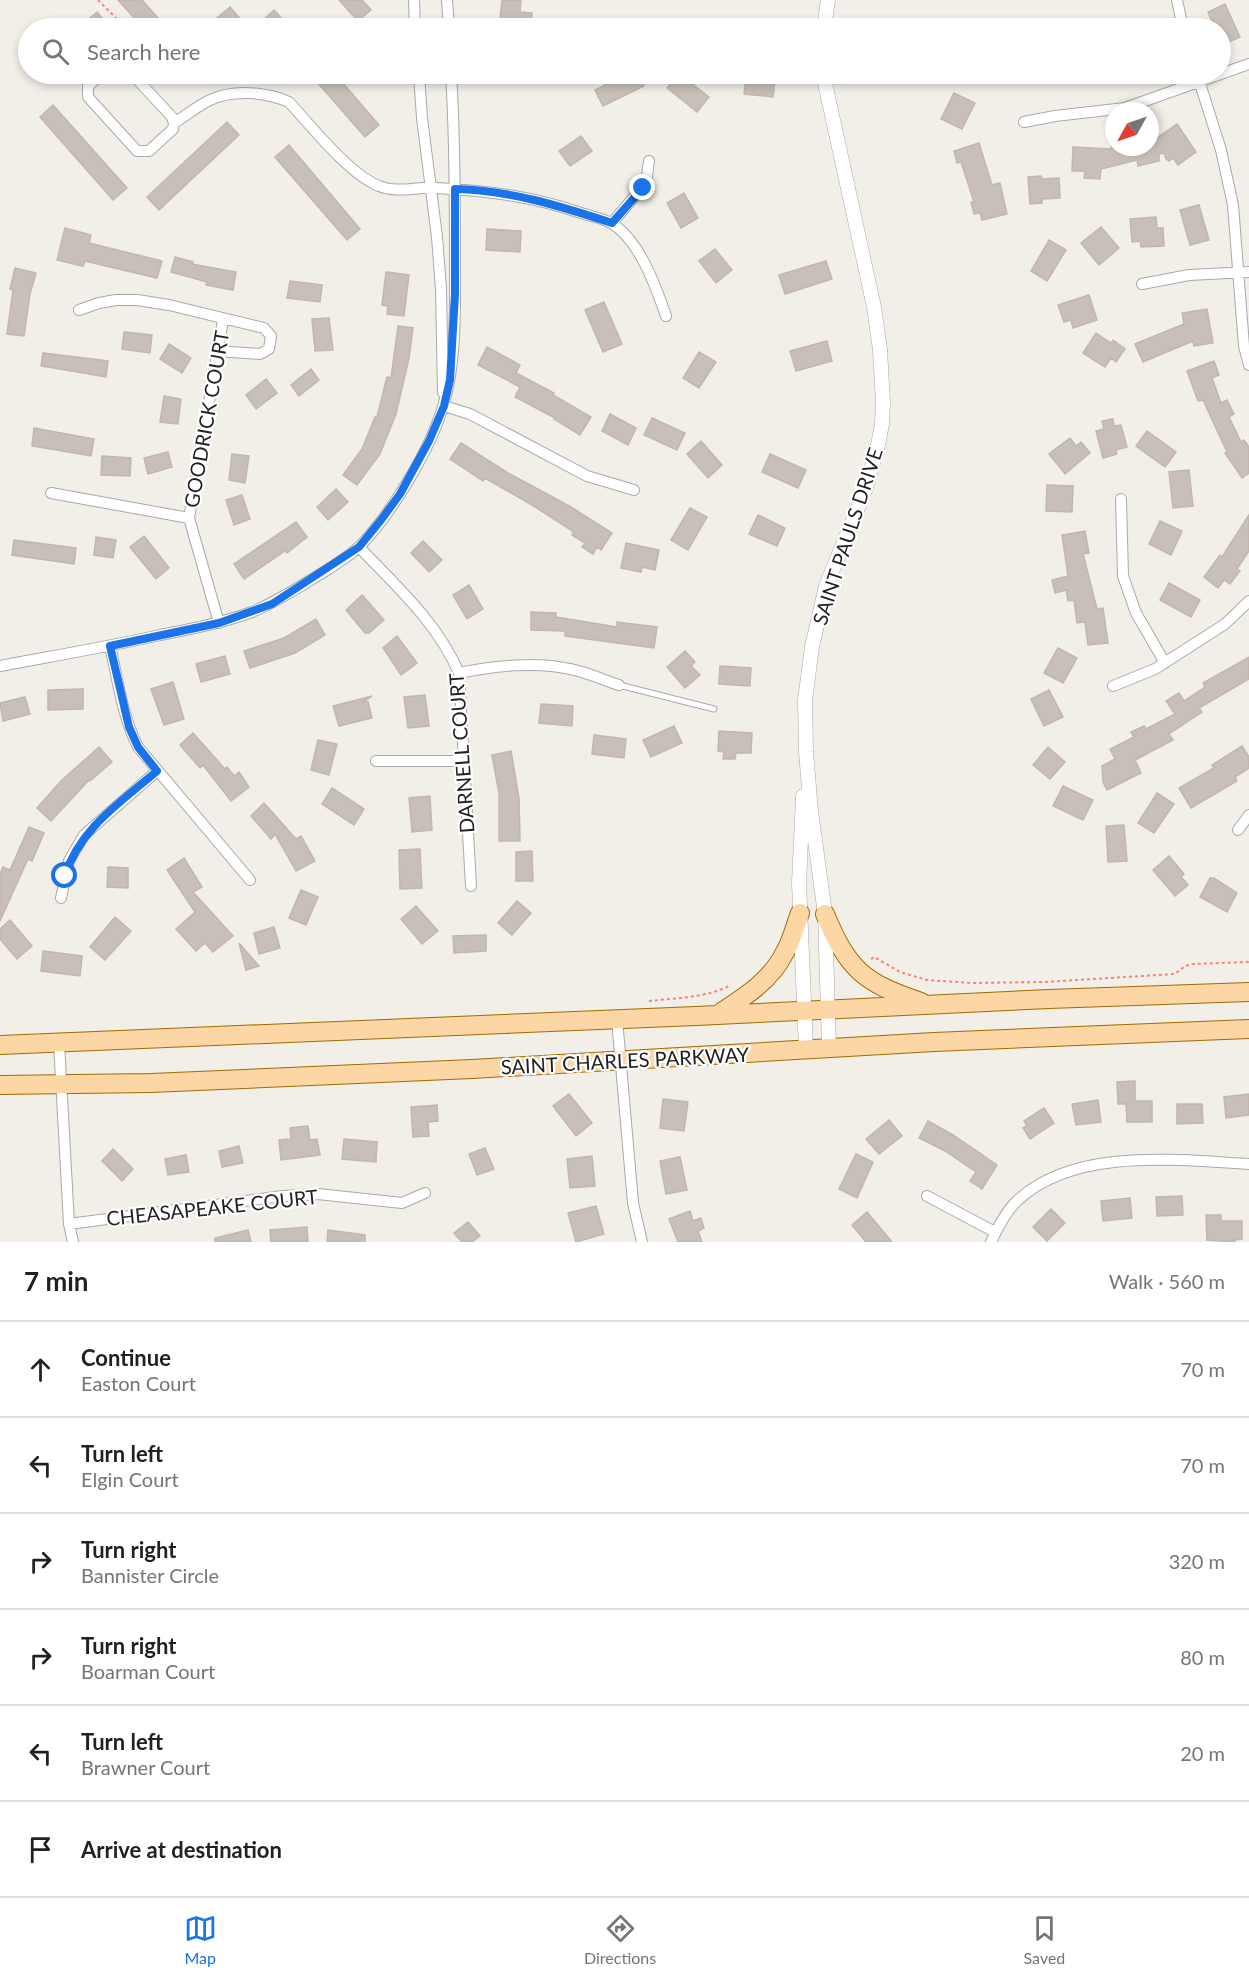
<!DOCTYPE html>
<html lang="en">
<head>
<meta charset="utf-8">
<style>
	:root { --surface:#fff; --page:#f2f2f2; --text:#202124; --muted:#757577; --line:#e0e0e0; --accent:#1a73e8 }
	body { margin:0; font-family:Lato,sans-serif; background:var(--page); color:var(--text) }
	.compass { position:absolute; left:1105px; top:102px; width:54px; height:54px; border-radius:50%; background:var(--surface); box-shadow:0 3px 9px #0003; rotate:230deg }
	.stop { position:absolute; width:18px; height:18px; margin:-14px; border:4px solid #1a73e8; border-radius:50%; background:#fff }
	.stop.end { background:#1a73e8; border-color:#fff; box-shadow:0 2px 6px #0008 }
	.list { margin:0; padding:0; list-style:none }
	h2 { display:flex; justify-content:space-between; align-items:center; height:78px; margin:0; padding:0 24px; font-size:26px }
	h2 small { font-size:20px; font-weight:400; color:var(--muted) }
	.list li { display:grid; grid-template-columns:39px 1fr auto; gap:18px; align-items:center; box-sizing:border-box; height:96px; padding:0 24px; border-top:2px solid var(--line) }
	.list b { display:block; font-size:22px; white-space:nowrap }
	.list p { margin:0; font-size:20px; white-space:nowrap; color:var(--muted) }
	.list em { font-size:20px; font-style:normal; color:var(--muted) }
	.icon { flex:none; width:33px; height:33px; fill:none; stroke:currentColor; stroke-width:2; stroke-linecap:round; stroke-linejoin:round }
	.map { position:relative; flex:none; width:1249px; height:1242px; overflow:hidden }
	.search { position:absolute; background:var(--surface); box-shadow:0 3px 9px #0003; left:18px; right:18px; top:18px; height:66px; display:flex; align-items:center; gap:15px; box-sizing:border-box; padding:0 21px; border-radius:33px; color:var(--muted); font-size:22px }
	.sheet { height:654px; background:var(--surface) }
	nav { display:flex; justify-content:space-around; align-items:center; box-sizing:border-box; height:84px; border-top:2px solid var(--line); background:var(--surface); font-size:16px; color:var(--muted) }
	nav a { display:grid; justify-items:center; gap:3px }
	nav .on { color:var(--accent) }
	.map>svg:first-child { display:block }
	.building { fill:#c7bfb8; stroke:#c4b6ab; stroke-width:1.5 }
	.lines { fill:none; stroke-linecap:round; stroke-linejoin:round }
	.service-casing { stroke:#a9a9a9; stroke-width:7 }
	.minor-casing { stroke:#a9a9a9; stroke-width:12 }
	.tertiary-casing { stroke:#a9a9a9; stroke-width:15 }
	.primary-casing { stroke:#a06b00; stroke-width:20 }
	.path { stroke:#fa8072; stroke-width:2; stroke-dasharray:3 3; stroke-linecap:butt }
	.service { stroke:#fff; stroke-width:5 }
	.minor { stroke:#fff; stroke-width:10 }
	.tertiary { stroke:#fff; stroke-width:14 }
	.primary { stroke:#fcd6a4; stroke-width:18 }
	.route { stroke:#1a73e8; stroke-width:8 }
	.labels { text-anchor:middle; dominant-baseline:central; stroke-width:4.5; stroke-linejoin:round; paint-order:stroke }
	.street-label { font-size:20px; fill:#222; stroke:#fff }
</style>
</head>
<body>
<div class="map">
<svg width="1249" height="1242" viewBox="0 0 1249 1242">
	<rect width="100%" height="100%" fill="#f2efe9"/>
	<path class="building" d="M118 0H142L167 28H143Z
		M339 0H362L371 10 358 21Z
		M502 0H521L520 12 532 13 531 28 499 27Z
		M1225 4 1240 37 1221 45V28H1215L1208 12Z
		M230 7 242 21 232 28H205Z
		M274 10 290 28H266L261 22Z
		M97 12 111 28H78Z
		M310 74H335L379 125 365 137Z
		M628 74H638L644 86 603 106 595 90Z
		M679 74 709 97 697 112 667 88Z
		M746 76 775 80 773 97 744 94Z
		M954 93 975 103 962 129 941 119Z
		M53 105 127 188 113 200 40 117Z
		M227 122 239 135 159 210 147 197Z
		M1177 124 1196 152 1178 165 1173 158 1169 161 1166 159 1164 153 1159 154V161L1138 166 1137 160 1101 169 1100 179 1084 178 1085 171H1072L1073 147 1112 149 1111 147H1150V143Z
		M581 136 592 151 570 166 559 151Z
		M979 143 992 185 1000 183 1007 214 982 220 980 213 974 214 971 202H974L961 162 957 163 954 151Z
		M289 145 360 229 347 240 275 157Z
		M1041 176 1042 179 1059 178 1060 198 1042 199V203L1030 204 1028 177Z
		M684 193 698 218 681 228 667 203Z
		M1199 205 1209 240 1190 245 1180 210Z
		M1156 217 1157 228H1163L1164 246 1141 247 1140 241 1132 242 1130 219Z
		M1101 227 1119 248 1099 265 1081 243Z
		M65 228 91 235 89 243 162 261 157 278 85 261 83 266 57 260Z
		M487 229 521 231 520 252 486 250Z
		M1049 240 1066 250 1047 281 1031 271Z
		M715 249 732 270 716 283 699 261Z
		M175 257 193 262 192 264 236 272 233 290 206 285 207 282 171 272Z
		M826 261 832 279 785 294 779 275Z
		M15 268 36 273 30 294 24 336 7 334 13 290 10 289Z
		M386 272 409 275 404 316 387 314 388 306 382 305Z
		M290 281 322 285 320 302 287 298Z
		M1089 295 1097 320 1073 328 1071 320 1064 322 1058 305Z
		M604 302 622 344 603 352 585 310Z
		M1207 309 1213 343 1194 346 1193 341 1143 362 1135 344 1184 324 1182 313Z
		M329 318 333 350 315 351 312 319Z
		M398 326 413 328 409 358 396 414 380 454 357 485 343 475 362 449 375 417H377L387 377 391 378Z
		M124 332 152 335 150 353 122 349Z
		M1096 333 1111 343 1113 340 1125 349 1116 362 1111 358 1105 367 1083 353Z
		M827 341 832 361 796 371 790 351Z
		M169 344 191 358 182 373 160 359Z
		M487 347 520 365 516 373 554 393 553 395 591 417 580 435 554 419 555 418 515 397 520 387 478 365Z
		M699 352 716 362 699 388 683 378Z
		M43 353 108 361 106 377 41 366Z
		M1214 361 1219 375 1212 378 1221 403 1227 400 1234 414 1229 417 1241 442 1244 440 1249 447V473L1242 478 1225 453 1227 452 1203 400 1198 401 1187 371Z
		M311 369 319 380 299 396 291 385Z
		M266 379 277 393 256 409 246 395Z
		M164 396 181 399 178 424 160 422Z
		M610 414 636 428 628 445 602 431Z
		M652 418 685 433 677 450 644 435Z
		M1113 419 1114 426 1121 425 1127 447 1116 450 1117 454 1103 458 1096 431 1104 429 1102 421Z
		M34 428 94 439 91 456 32 446Z
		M1147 431 1176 452 1165 467 1136 446Z
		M1070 438 1076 446 1081 442 1090 453 1065 474 1049 454Z
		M701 441 722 465 708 478 687 454Z
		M461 443 508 473 571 507 612 533 601 550 597 547 593 554 582 547 585 543 572 535 574 532 532 505 485 478 483 481 450 459Z
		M168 452 172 467 148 474 144 458Z
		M232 454 249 456 245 483 229 480Z
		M770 454 806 470 798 488 762 472Z
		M102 456 131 458 130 476 101 475Z
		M1189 470 1193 506 1173 508 1169 472Z
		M1047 485 1073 486 1072 512 1046 511Z
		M336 489 348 502 328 520 317 507Z
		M242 495 250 519 234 525 226 500Z
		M690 508 707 517 688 550 671 540Z
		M758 515 785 528 777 546 749 534Z
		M1249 515V551L1237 569 1240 571 1230 584 1224 580 1218 588 1204 577 1220 555 1222 557Z
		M1160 521 1182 531 1171 555 1149 544Z
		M296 522 307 537 287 553 285 551 244 579 234 564Z
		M1085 531 1089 553 1083 554 1097 609 1103 608 1108 643 1088 645 1085 622 1077 623 1074 600 1068 601 1066 590 1055 593 1052 580 1068 576 1062 535Z
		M144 536 169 568 156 579 130 547Z
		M96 537 116 540 113 558 94 555Z
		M14 540 76 548 74 564 12 555Z
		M423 541 442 560 429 572 411 553Z
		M626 543 659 550 655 570 642 567 641 572 621 568Z
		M1169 583 1200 600 1191 617 1160 600Z
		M469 585 483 609 467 619 453 595Z
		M362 595 384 620 369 633H365L346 610Z
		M531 612 556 613V617L617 627V622L657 627 654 648 565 636V631L531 630Z
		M316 619 325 635 295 653 250 668 244 651 284 638Z
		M397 636 417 663 401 675 383 648Z
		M1058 648 1077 658 1063 683 1044 673Z
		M685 651 695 662 691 666 700 675 685 688 667 667Z
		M225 656 230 674 201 682 196 664Z
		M1249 657V679L1199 708 1202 712 1169 734 1173 740 1135 760 1141 773 1107 790 1103 782 1102 766 1115 759 1110 749 1134 737 1131 732 1144 726 1146 729 1175 714 1166 701 1179 693 1184 701 1205 687 1203 683Z
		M720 666 751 668 750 686 719 684Z
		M173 682 184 719 164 725 151 689Z
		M83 689V709L48 710V690Z
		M1049 690 1063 717 1044 726 1031 699Z
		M425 695 429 726 408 728 404 697Z
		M372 696 364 702H368L372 718 339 726 333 706Z
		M25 697 30 714 3 721 0 703Z
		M541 704 573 706 572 726 539 723Z
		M674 726 682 743 651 757 643 740Z
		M719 731 752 733 751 753H736L735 759H723L724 752 718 751Z
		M193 733 225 769 227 767 234 776 239 772 249 787 231 801 203 765 200 768 180 745Z
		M594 735 626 739 624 758 592 754Z
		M318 740 337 744 329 775 311 770Z
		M1242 746 1249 757V768L1235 777 1237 781 1191 808 1179 788 1214 768 1212 765Z
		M99 747 112 762 90 781 89 780 51 821 37 808 61 781Z
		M1048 747 1065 762 1050 779 1033 765Z
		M511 751 519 798 520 841H499V793L492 755Z
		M1063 786 1093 800 1083 820 1053 806Z
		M332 788 364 809 354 825 322 804Z
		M1157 793 1174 804 1154 833 1138 823Z
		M430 796 432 830 412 832 409 798Z
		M264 803 296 839 301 836 315 861 296 871 275 834 271 839 251 816Z
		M1124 825 1127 861 1108 862 1106 826Z
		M29 827 44 833 32 861 28 859 0 921V874L3 867 10 870Z
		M420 849 422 888 400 889 399 850Z
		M532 851 533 881H516V852Z
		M1169 856 1184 874 1181 877 1188 885 1175 896 1153 870Z
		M184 858 202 887 193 892 233 936 213 952 205 943 196 951 176 929 195 912 167 870Z
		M108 867 128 868V888L107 887Z
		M1210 878H1214L1237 893 1227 912 1200 897Z
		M301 890 318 897 306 925 289 918Z
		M517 901 531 913 512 935 498 923Z
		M416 906 438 931 422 944 401 919Z
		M115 917 131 931 105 960 90 947Z
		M10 920 32 946 17 959 0 939V929Z
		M274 927 280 948 259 954 254 933Z
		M486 935V951L454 953 453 936Z
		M239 943 259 966 246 970Z
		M43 951 82 956 80 976 41 971Z
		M1135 1081V1101H1152V1122H1127L1126 1104H1118L1117 1082Z
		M569 1094 592 1123 576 1136 553 1106Z
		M1249 1094V1115L1226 1118 1224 1097Z
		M663 1099 688 1102 684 1131 660 1128Z
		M1098 1100 1101 1122 1076 1125 1072 1104Z
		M1177 1104H1202L1203 1123 1177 1124Z
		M437 1105 438 1121 428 1122 429 1136 413 1137 411 1107Z
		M1044 1108 1054 1123 1030 1139 1023 1128 1027 1125 1024 1121Z
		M889 1120 902 1136 879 1154 866 1139Z
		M928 1121 953 1135 997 1165 982 1189 970 1181 976 1172 945 1151 919 1138Z
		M308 1126 310 1140 317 1139 320 1155 281 1160 279 1140 291 1139 290 1128Z
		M344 1139 377 1142 376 1162 342 1159Z
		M239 1146 243 1163 222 1167 219 1151Z
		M485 1148 494 1169 477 1175 469 1154Z
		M113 1149 133 1169 122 1181 102 1161Z
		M856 1154 873 1162 857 1198 839 1189Z
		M186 1155 189 1172 168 1175 165 1159Z
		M592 1156 595 1186 570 1188 567 1159Z
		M680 1157 687 1190 666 1194 660 1161Z
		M1182 1196 1183 1215 1157 1216 1156 1197Z
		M1130 1198 1132 1218 1103 1221 1101 1201Z
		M596 1206 604 1234 576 1242 568 1213Z
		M1051 1209 1065 1223 1047 1241 1033 1227Z
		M690 1211 693 1221 701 1218 704 1228 698 1231 702 1242H678L669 1219Z
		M867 1212 892 1242H866L852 1225Z
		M1206 1215H1221V1221H1242V1239L1235 1240V1242L1207 1240Z
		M468 1222 480 1236 472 1242H462L454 1233Z
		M307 1227 308 1242H271L270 1230Z
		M248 1230 251 1242H215V1238Z
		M328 1230 365 1235V1242H327Z"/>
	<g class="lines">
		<defs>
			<path id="service" d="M619 685 714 709"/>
			<path id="minor" d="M414 0 415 28
				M447 0 449 28
				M1177 0 1183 28
				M102 74 88 86V97L137 151H149L173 129 174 123C186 116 197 106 210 100 234 89 266 92 289 102 311 126 350 175 379 186 398 194 417 186 437 188 489 191 531 196 581 213 590 216 602 218 611 223 639 239 656 287 666 316
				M132 74 172 117 174 123
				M419 74 422 118 437 237 441 289 443 393
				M1197 74 1221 150 1233 205 1244 346 1249 365
				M1024 122 1055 116 1125 108 1249 64
				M612 223 646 183 649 161
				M1142 284 1189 275 1249 272
				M79 310 99 303 116 300H137L169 305 264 328 271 336 269 349 260 354 217 351
				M444 406 470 414 587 476 634 490
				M51 493 189 518
				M1121 499 1123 576 1136 613 1165 663
				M359 547C396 586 437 622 459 673L471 886
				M219 623 189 518 223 320
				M110 646C118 680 122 716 138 747L250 880
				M0 666C53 656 107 647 160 635 191 629 222 623 252 612 279 601 302 585 327 570 337 563 351 555 360 546 392 513 432 447 444 403 457 359 455 300 455 254 455 194 455 134 451 74
				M459 673C492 666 537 661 570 669 587 672 603 680 619 685
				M1113 686 1155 669 1225 624 1249 601
				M376 761H463
				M1238 830 1249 815
				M61 898 69 861 84 835 157 771
				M617 1019 633 1203 642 1242
				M59 1043 69 1224 73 1242
				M927 1196 995 1232
				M69 1224 283 1196 318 1194 402 1203 425 1193
				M991 1242C998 1227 1006 1211 1018 1200 1075 1147 1178 1160 1249 1164"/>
			<path id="tertiary" d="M824 28 828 0
				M823 74 874 307 880 350 883 402 882 424 878 445 866 488 826 586 812 647 805 700 806 752 811 811 825 914 829 1048
				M803 796 799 883 806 1049"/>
			<path id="primary" d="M825 914C848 970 864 983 921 1002
				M717 1015C743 998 771 981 785 952 792 940 795 926 800 913
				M0 1045 696 1016 1049 999 1249 992
				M0 1085 151 1083 472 1069 934 1042 1249 1029"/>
		</defs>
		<use href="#service" class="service-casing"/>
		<use href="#minor" class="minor-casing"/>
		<use href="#tertiary" class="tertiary-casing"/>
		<use href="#primary" class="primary-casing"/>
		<path class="path" d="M98 0 126 28
			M871 959 874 957 900 972 927 980 972 983 1044 982 1175 974 1185 966 1192 964 1249 962
			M649 1001C677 998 706 998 731 985"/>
		<use href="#service" class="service"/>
		<use href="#minor" class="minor"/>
		<use href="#tertiary" class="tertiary"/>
		<use href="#primary" class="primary"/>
	</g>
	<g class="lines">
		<path class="route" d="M65 876C79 829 121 802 157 771L138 747 129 727 110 646 219 623 272 604 359 547 381 520 400 494 429 441 444 406 450 380 455 294V189C509 190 560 206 612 223L643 188"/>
	</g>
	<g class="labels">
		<g class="street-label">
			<text transform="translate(206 419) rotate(-80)">GOODRICK COURT</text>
			<text transform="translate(847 536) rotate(-72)">SAINT PAULS DRIVE</text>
			<text transform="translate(461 753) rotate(-94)">DARNELL COURT</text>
			<text transform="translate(625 1060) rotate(-3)">SAINT CHARLES PARKWAY</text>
			<text transform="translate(212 1207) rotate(-6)">CHEASAPEAKE COURT</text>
		</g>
	</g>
</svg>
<svg class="compass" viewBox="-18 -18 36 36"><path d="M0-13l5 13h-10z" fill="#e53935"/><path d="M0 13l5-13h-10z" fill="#757577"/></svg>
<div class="stop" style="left:65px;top:876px"></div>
<div class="stop end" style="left:643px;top:188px"></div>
<div class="search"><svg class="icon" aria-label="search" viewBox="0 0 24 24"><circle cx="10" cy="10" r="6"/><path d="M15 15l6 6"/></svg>Search here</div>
</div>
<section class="sheet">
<h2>7 min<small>Walk · 560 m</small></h2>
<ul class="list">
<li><svg class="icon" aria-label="ahead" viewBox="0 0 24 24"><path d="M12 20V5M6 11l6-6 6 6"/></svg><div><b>Continue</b><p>Easton Court</p></div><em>70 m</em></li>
<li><svg class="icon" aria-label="left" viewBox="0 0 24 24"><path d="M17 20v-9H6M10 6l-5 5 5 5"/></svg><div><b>Turn left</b><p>Elgin Court</p></div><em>70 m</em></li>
<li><svg class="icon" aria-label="right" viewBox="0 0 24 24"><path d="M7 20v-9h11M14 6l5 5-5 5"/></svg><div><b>Turn right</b><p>Bannister Circle</p></div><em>320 m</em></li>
<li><svg class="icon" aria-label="right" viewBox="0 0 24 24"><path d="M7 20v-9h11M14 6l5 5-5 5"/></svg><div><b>Turn right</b><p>Boarman Court</p></div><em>80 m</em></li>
<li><svg class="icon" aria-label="left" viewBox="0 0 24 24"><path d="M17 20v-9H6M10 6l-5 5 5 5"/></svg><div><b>Turn left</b><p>Brawner Court</p></div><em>20 m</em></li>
<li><svg class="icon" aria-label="arrive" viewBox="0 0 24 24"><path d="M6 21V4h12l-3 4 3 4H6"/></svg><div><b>Arrive at destination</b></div></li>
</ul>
</section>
<nav>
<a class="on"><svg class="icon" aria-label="map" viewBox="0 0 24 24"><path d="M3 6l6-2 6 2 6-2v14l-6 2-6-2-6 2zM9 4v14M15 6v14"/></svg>Map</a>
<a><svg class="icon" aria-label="directions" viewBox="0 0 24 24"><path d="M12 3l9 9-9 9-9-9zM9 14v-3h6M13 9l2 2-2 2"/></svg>Directions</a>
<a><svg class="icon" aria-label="saved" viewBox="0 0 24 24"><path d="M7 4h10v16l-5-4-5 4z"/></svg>Saved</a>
</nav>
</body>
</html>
